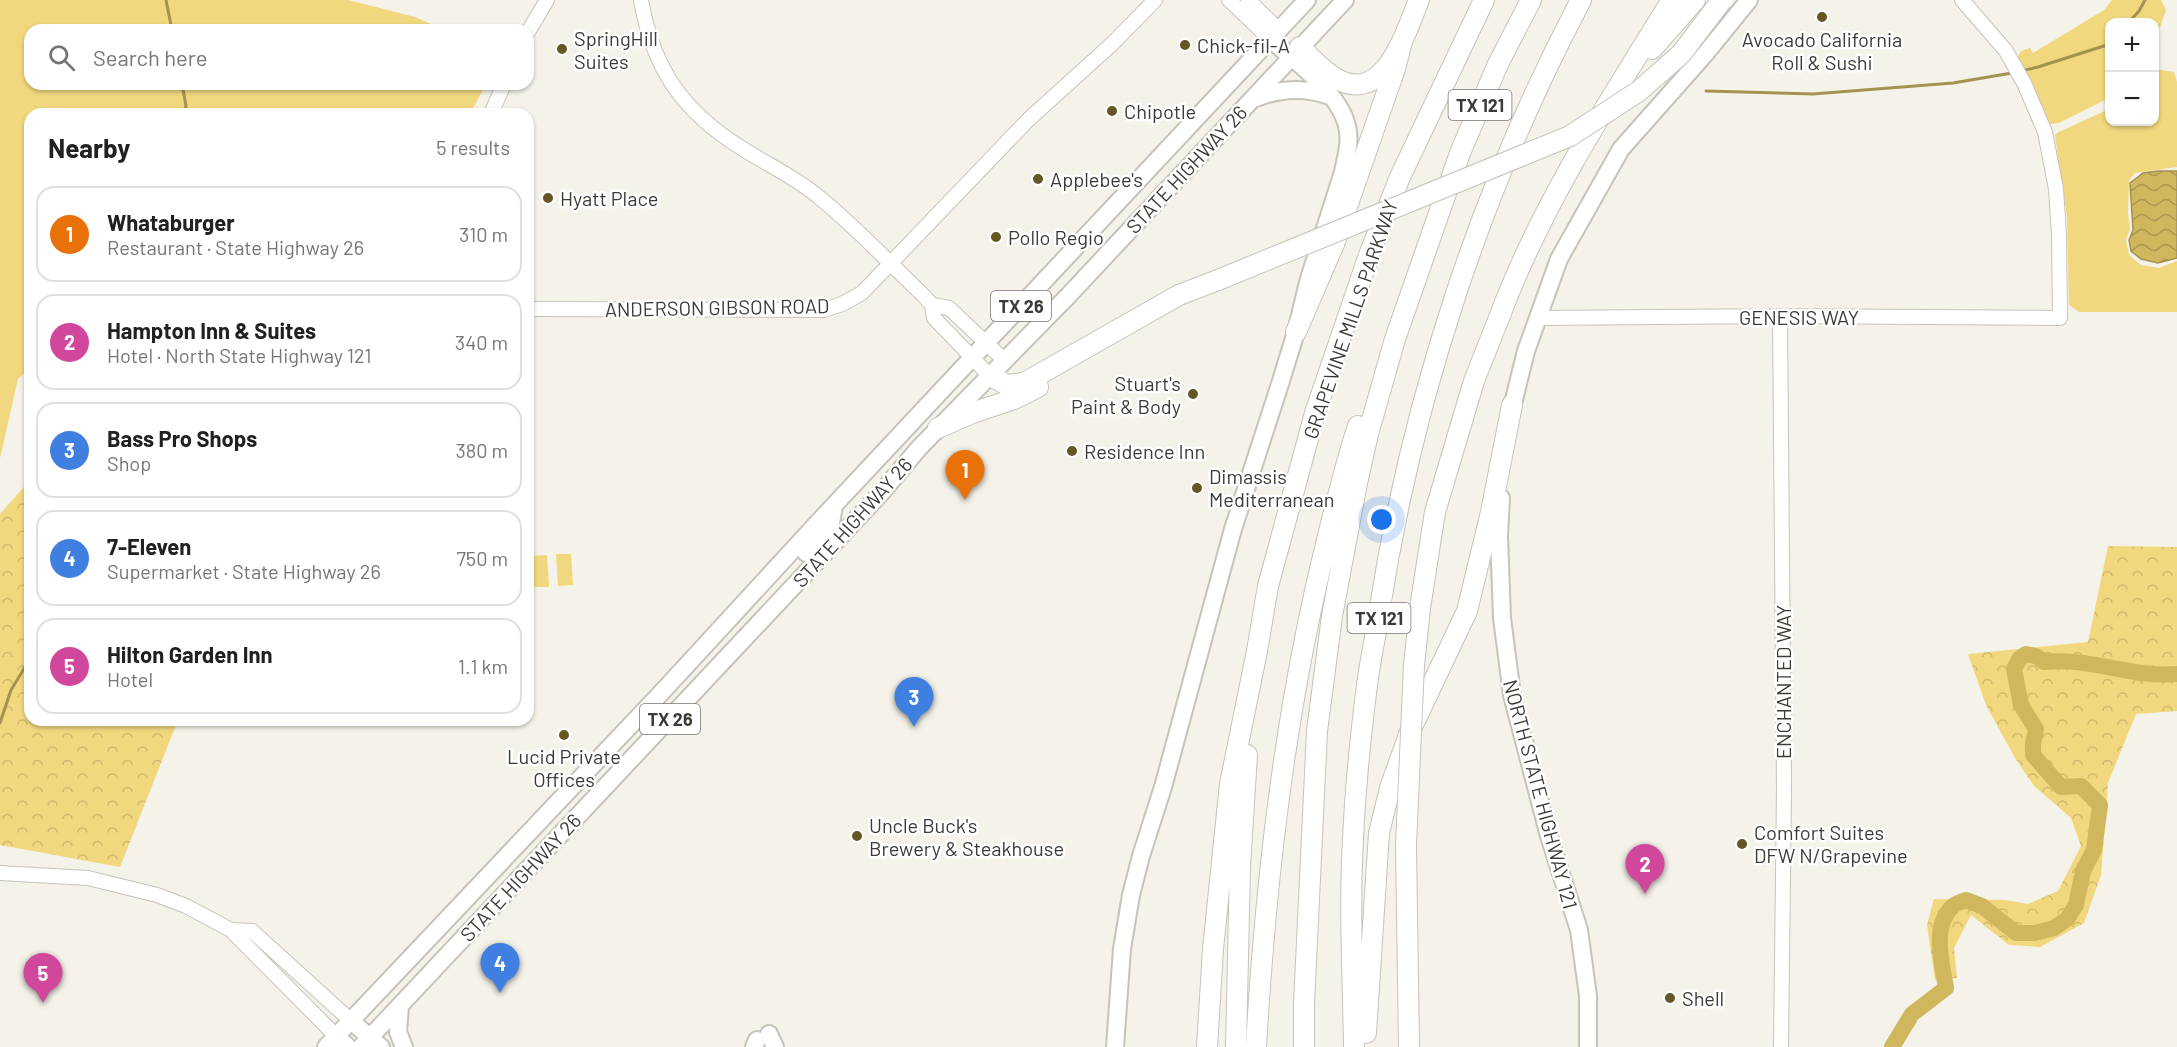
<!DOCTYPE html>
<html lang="en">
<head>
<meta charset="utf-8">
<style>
	:root { --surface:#fff; --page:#f2f2f2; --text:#202124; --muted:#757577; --line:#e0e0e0; --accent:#655724 }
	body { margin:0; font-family:Barlow,sans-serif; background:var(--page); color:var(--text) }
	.controls { position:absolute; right:18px; top:18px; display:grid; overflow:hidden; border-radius:12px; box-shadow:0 2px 4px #0004 }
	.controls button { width:54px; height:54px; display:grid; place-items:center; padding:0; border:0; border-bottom:2px solid var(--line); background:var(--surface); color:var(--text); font:30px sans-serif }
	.you { position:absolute; left:1382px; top:520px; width:21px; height:21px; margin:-15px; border:4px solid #fff; border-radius:50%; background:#1a73e8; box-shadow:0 0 0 9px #1a73e833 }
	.badge { display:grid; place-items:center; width:39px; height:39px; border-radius:50%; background:var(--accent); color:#fff; font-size:20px; font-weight:700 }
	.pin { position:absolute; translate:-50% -50px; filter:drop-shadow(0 2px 3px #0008) }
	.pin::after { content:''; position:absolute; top:32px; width:21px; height:18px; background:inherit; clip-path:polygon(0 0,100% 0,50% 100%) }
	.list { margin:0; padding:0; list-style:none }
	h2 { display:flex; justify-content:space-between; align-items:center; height:78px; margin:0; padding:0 24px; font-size:26px }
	h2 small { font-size:20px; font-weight:400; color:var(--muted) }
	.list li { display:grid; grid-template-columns:39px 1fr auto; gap:18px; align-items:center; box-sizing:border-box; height:96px; margin:0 12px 12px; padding:0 12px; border:2px solid var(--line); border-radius:18px }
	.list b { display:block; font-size:22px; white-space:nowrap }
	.list p { margin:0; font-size:20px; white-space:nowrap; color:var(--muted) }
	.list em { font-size:20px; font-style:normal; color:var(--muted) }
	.icon { flex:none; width:33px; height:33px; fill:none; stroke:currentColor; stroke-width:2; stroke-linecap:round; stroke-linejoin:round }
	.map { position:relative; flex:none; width:2177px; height:1047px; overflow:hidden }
	.search { position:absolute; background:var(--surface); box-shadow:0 2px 4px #0004; left:24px; top:24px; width:510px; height:66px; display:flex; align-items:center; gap:15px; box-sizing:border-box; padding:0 21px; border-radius:18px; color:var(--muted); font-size:22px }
	.panel { position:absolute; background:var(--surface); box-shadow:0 2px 4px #0004; left:24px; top:108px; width:510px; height:618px; border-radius:18px }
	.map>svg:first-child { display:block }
	.grass { fill:#f1d77e }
	.forest { fill:url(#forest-crowns) }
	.water { fill:url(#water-waves); stroke:#a49252; stroke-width:1.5 }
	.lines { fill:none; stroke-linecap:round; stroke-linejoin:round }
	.stream { stroke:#a49252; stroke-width:3 }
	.river { stroke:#d0b75d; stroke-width:16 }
	.minor-casing { stroke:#c5c3ba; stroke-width:16 }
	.major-casing { stroke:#c5c3ba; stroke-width:20 }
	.highway-casing { stroke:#c5c3ba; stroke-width:22 }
	.minor { stroke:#fff; stroke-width:14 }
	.major { stroke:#fff; stroke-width:16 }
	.highway { stroke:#fff; stroke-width:20 }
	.highway-bridge-casing { stroke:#c5c3ba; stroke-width:22; stroke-linecap:butt }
	.highway-bridge { stroke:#fff; stroke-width:20 }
	.poi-dot { fill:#655724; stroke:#fff; stroke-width:2 }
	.labels { text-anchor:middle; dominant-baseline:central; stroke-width:5; stroke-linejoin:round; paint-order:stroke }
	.shield { fill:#fff; stroke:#767673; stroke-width:1.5 }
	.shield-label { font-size:18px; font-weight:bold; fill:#3c3b37 }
	.poi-label { font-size:20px; fill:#3c3b37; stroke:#fff; text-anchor:start }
	.street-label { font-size:20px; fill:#3c3b37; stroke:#fff }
</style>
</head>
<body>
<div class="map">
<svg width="2177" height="1047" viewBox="0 0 2177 1047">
	<defs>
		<pattern id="forest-crowns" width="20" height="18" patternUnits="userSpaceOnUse" patternTransform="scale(1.5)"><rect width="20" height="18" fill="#f1d77e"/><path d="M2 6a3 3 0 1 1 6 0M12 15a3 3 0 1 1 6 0" fill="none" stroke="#d0b96e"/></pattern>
		<pattern id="water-waves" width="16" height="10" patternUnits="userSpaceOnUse" patternTransform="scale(1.5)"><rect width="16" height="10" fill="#d0b75d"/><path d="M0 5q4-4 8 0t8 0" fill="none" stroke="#aa964e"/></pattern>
	</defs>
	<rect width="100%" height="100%" fill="#f4f2e9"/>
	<path class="grass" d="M0 0H348L415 17 445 30H30V84H486L470 114H30V368L18 379 0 458Z
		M2112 0H2161L2166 10 2155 42 2154 22H2110L2109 98 2059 123 2051 124 2047 122 2036 91 2018 59C2018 51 2023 50 2030 48L2033 53 2104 10Z
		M2161 70 2174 72 2177 82V167L2135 173 2129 180 2128 213 2130 229 2126 240 2129 255 2141 265 2159 268 2177 261V312H2079L2069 305 2067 217 2055 135 2059 132 2109 109 2110 122H2154L2155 71Z
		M571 554 573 585 558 586 556 554Z
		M547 555 549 587H533L531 556Z"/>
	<path class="forest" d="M30 480V720H178L120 867 0 845V514Z
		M2108 546 2177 547V711L2136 714 2108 783 2101 875 2084 923 2040 947 2009 945 1971 915 1954 948 1957 978 1935 980 1927 925 1934 899 2005 900 2028 904 2058 891 2081 846 2071 818 2034 786 2015 758 1986 705 1968 654 2088 642Z"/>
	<path class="water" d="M2158 171H2177V258L2158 263 2141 259 2131 251 2129 240 2133 230 2130 183 2143 173Z"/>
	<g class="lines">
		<path class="stream" d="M166 0 172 30
			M2129 22 2139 11 2145 0
			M2021 71 2038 67 2110 44
			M182 84 186 106 183 114
			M1706 91 1813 94 1953 83 2012 73
			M0 723 11 690 30 659"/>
		<path class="river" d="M1892 1047 1912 1014 1946 988C1942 963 1931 926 1953 906 1956 903 1962 902 1966 900L1982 906 2016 933H2035L2054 928 2067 919 2076 905 2083 871 2094 850 2100 805 2081 786 2061 787 2033 755V744L2036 729 2021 705 2014 669 2020 658 2026 654 2036 656 2044 662C2089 657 2132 678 2177 674"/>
		<defs>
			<path id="minor" d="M641 0C653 69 683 112 743 149 768 165 797 178 820 198 856 227 889 263 923 295L932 305 934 318 989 375
				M1229 0 1270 39
				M1248 0 1278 29
				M528 32 547 0
				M491 114 504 84
				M932 305 949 308 1003 359
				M528 309 824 310 842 304 862 293 1029 119 1113 43 1155 0
				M1780 316 1784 789 1781 1047
				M1538 318 1780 316 2060 318 2059 234 2056 189 2045 132 2024 83 2006 51 1962 0
				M0 873 88 878 157 895 186 906 231 930 336 1036
				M231 930 252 931 350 1020"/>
			<path id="major" d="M1256 98C1281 88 1305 87 1330 96
				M1510 416 1526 351 1559 259 1621 149 1706 53 1749 0
				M1501 498 1499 536 1502 618 1512 695 1549 836 1579 930 1588 996V1047
				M806 553 830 528 834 506
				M400 1007 398 1032 404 1047
				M350 1020 381 1047
				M769 1034 775 1047
				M336 1036 348 1047
				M326 1047 662 692 824 516 1307 0
				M361 1047 881 493 919 448 1068 296 1345 0
				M754 1047 757 1040
				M1115 1047 1122 949 1131 895 1141 856 1163 787 1233 529 1280 384 1296 332 1308 282 1343 172C1346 157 1351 141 1347 126 1339 92 1295 61 1270 39"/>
			<path id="highway" d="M1300 47C1310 57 1320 68 1332 76 1383 110 1405 34 1419 0
				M1652 49 1695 0
				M1499 318C1541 205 1608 103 1672 0
				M1296 332 1334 244 1395 69 1401 45
				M989 375 1007 385 1024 383 1179 295 1218 280
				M938 428 975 412 1014 399 1038 387
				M1406 845 1409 1047
				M1366 1033 1379 833 1390 788 1411 729 1467 611 1491 512 1512 405
				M1207 1047 1213 949 1230 784 1257 651 1268 586 1315 413 1369 255 1400 177 1484 0
				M1236 1047 1240 866 1247 755
				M1256 1047C1266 874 1286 704 1328 536 1337 499 1346 462 1358 426
				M1304 1047V1004L1317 731 1332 616 1357 483 1368 434 1395 339 1460 153 1498 64 1531 0
				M1354 1047C1353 978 1349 909 1353 840 1355 791 1360 742 1366 693 1369 666 1375 640 1379 613 1412 400 1480 191 1581 0"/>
		</defs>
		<use href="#minor" class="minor-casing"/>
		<use href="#major" class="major-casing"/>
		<use href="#highway" class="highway-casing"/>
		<use href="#minor" class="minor"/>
		<use href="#major" class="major"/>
		<use href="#highway" class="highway"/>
		<defs>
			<path id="highway-bridge" d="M1218 280 1570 136 1639 91 1681 54 1722 0
				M1406 845 1414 665 1420 608 1435 512 1474 381 1499 318"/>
		</defs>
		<use href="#highway-bridge" class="highway-bridge-casing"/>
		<use href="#highway-bridge" class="highway-bridge"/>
	</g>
	<g class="poi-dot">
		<circle cx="1822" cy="17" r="6"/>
		<circle cx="1185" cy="45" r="6"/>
		<circle cx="562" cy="49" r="6"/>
		<circle cx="1112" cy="111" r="6"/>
		<circle cx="1038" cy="179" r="6"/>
		<circle cx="548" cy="198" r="6"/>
		<circle cx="996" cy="237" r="6"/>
		<circle cx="1193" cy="394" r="6"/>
		<circle cx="1072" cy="451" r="6"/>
		<circle cx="1197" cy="488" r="6"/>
		<circle cx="564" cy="735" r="6"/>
		<circle cx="857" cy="836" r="6"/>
		<circle cx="1742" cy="844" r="6"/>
		<circle cx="1670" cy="998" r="6"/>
	</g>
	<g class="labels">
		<g class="shield">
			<rect x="1448.5" y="90" width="63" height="30" rx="4.5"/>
			<rect x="991" y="291" width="60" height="30" rx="4.5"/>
			<rect x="1347.5" y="603" width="63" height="30" rx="4.5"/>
			<rect x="640" y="704" width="60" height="30" rx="4.5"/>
		</g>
		<g class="shield-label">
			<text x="1480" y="105">TX 121</text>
			<text x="1021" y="306">TX 26</text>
			<text x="1379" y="618">TX 121</text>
			<text x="670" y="719">TX 26</text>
		</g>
		<g class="poi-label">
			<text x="574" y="38">SpringHill<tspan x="574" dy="23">Suites</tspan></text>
			<text x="1822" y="39" text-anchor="middle">Avocado California<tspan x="1822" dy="23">Roll &amp; Sushi</tspan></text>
			<text x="1197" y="45">Chick-fil-A</text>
			<text x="1124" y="111">Chipotle</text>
			<text x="1050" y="179">Applebee's</text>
			<text x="560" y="198">Hyatt Place</text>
			<text x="1008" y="237">Pollo Regio</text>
			<text x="1181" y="383" text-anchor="end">Stuart's<tspan x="1181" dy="23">Paint &amp; Body</tspan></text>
			<text x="1084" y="451">Residence Inn</text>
			<text x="1209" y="476">Dimassis<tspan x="1209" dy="23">Mediterranean</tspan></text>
			<text x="564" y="756" text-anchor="middle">Lucid Private<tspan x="564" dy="23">Offices</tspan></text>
			<text x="869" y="825">Uncle Buck's<tspan x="869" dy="23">Brewery &amp; Steakhouse</tspan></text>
			<text x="1754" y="832">Comfort Suites<tspan x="1754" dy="23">DFW N/Grapevine</tspan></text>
			<text x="1682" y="998">Shell</text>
		</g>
		<g class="street-label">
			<text transform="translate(1186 169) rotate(-47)">STATE HIGHWAY 26</text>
			<text transform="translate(717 307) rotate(-1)">ANDERSON GIBSON ROAD</text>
			<text x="1799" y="317">GENESIS WAY</text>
			<text transform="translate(1350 319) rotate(-71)">GRAPEVINE MILLS PARKWAY</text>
			<text transform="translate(852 522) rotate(-48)">STATE HIGHWAY 26</text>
			<text transform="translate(1783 682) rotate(-90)">ENCHANTED WAY</text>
			<text transform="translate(1541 794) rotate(75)">NORTH STATE HIGHWAY 121</text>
			<text transform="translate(520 877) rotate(-47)">STATE HIGHWAY 26</text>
		</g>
	</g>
</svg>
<div class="controls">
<button>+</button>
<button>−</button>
</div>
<div class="you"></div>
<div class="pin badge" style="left:965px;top:500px;background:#e8710a">1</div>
<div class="pin badge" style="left:1645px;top:894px;background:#d1479c">2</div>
<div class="pin badge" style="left:914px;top:727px;background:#3f7fe0">3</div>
<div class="pin badge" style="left:500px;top:993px;background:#3f7fe0">4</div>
<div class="pin badge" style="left:43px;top:1003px;background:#d1479c">5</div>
<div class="search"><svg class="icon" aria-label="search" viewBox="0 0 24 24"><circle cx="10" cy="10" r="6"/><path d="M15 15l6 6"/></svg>Search here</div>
<section class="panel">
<h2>Nearby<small>5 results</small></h2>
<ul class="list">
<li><span class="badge" style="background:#e8710a">1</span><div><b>Whataburger</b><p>Restaurant · State Highway 26</p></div><em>310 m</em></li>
<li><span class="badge" style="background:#d1479c">2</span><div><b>Hampton Inn &amp; Suites</b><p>Hotel · North State Highway 121</p></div><em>340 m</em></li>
<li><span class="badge" style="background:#3f7fe0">3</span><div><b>Bass Pro Shops</b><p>Shop</p></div><em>380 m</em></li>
<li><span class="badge" style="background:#3f7fe0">4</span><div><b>7-Eleven</b><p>Supermarket · State Highway 26</p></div><em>750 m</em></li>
<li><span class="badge" style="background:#d1479c">5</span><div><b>Hilton Garden Inn</b><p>Hotel</p></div><em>1.1 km</em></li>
</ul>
</section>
</div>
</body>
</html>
